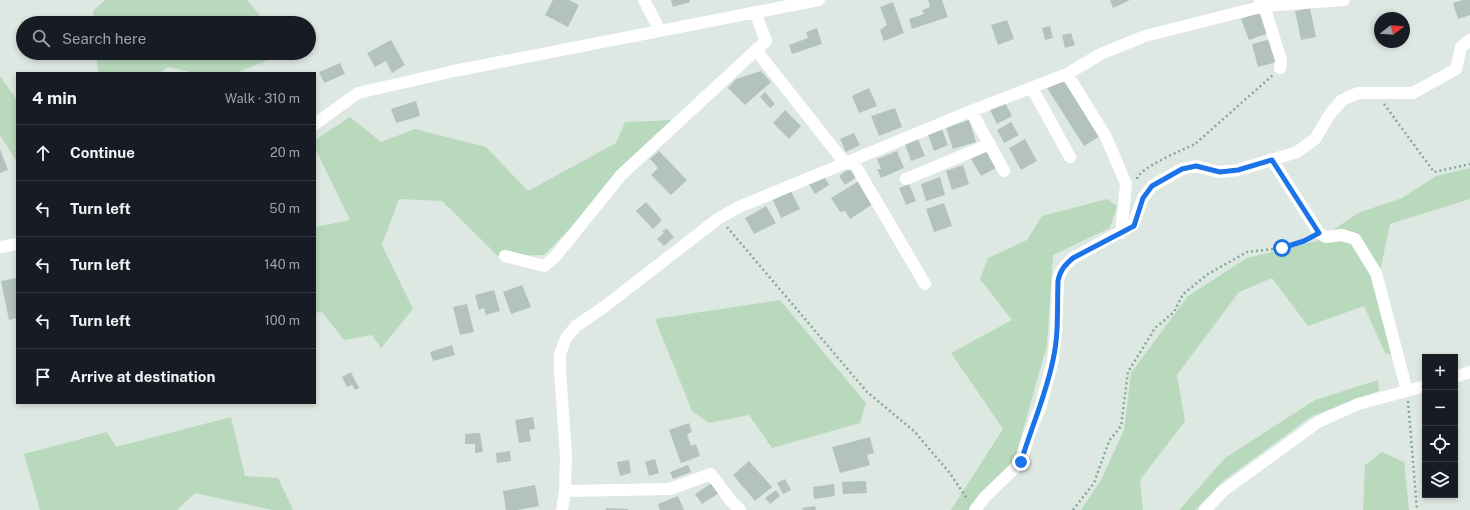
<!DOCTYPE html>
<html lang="en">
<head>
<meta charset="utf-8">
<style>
	:root { --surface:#171b24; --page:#242831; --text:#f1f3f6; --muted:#9ea1a6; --line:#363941 }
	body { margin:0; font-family:"Public Sans",sans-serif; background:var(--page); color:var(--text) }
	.controls { position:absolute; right:12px; bottom:12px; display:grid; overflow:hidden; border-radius:0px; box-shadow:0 2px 6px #0003 }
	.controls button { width:36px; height:36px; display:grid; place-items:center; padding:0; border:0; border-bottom:1px solid var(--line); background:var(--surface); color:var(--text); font:20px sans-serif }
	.compass { position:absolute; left:1374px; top:12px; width:36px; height:36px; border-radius:50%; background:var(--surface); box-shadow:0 2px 6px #0003; rotate:73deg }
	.stop { position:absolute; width:12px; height:12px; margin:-9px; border:3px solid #1a73e8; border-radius:50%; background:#fff }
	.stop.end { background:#1a73e8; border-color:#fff; box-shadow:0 1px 4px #0008 }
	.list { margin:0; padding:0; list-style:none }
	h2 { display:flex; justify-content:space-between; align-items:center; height:52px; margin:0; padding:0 16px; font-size:17px }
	h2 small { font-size:13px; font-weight:400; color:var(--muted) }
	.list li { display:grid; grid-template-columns:26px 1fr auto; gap:12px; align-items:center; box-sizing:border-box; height:56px; padding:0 16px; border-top:1px solid var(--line) }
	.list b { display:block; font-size:15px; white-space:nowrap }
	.list em { font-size:13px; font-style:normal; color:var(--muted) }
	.icon { flex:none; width:22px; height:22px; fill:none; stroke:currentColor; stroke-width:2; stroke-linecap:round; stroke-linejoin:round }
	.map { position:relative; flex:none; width:1470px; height:510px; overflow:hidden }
	.search { position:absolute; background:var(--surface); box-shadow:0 2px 6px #0003; left:16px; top:16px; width:300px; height:44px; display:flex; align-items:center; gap:10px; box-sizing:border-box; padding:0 14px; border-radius:22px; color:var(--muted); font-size:15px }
	.panel { position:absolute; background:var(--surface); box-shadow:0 2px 6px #0003; left:16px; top:72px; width:300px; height:332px; border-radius:0px }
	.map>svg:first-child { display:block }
	.green { fill:#b8d9bc }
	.building { fill:#b3c3bb }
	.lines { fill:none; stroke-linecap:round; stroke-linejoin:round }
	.path { stroke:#80aa97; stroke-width:2.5; stroke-dasharray:2 3; stroke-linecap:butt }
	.street { stroke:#fff; stroke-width:12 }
	.route { stroke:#1a73e8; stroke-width:5 }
</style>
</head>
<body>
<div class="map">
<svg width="1470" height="510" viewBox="0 0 1470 510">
	<rect width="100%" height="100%" fill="#dee8e2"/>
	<path class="green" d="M105 0H247L266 23H94L93 11Z
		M96 53H285L236 73H194L168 67 160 73H98Z
		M0 76 17 100V162L0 135Z
		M350 117 381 142 415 129 486 147 528 191 616 143 625 122 675 120 544 255 498 256 442 201 399 199 382 245 413 309 381 348 372 335 344 340 322 312 315 313V227L350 220 315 148V140Z
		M1470 168V199L1390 224 1380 271 1403 356 1385 353 1364 306 1308 326 1272 278 1239 292 1177 375 1185 421 1140 480 1143 510H1081L1101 480 1124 430 1131 373 1188 296 1247 258 1317 241 1358 213 1402 198 1436 176Z
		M1107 199 1117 206 1110 228 1053 255 1047 345 1014 462 971 510H951L1003 429 951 353 1012 320 980 279 988 258 1027 240 1042 216Z
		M780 300 866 403 860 423 772 448 749 415 709 423 692 411 655 319Z
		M1378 380 1379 391 1312 416 1223 481 1195 510H1179L1225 458 1315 400Z
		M231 417 245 476 278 478 293 510H272L195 493 177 510H40L24 454 107 432 116 447Z
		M1382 452 1404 462 1409 510H1363L1365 465Z"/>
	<path class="building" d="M553 0H569L579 5 568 27 545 15Z
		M671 0H690V2L673 7Z
		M928 0H942L948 17 912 29 909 19 924 14 922 10 930 7Z
		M1110 0H1130L1113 8Z
		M1463 0H1470V15L1458 19 1453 3Z
		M893 2 904 33 884 41 880 30 887 25 880 7Z
		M1310 8 1316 37 1301 40 1295 11Z
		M1262 12 1269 33 1249 40 1241 19Z
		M1007 20 1014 39 998 45 991 25Z
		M1050 26 1053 38 1045 40 1042 28Z
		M817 28 822 44 792 54 789 45 808 38 806 32Z
		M1071 33 1075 45 1065 48 1062 35Z
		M1271 39 1277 62 1258 67 1252 44Z
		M391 40 405 65 392 73 386 61 375 67 367 53Z
		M340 63 345 74 324 83 319 72Z
		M761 71 771 82 745 105 728 88 736 79Z
		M1062 78 1100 136 1084 146 1047 88Z
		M869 88 877 106 859 113 852 96Z
		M765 92 775 104 770 108 760 97Z
		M416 101 420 116 396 123 391 109Z
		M1005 103 1012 116 997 124 990 110Z
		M895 108 902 127 879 136 871 116Z
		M785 110 801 126 789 139 773 123Z
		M969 120 976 142 953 149 946 128Z
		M1011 122 1019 135 1004 143 997 130Z
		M942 129 948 145 934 151 928 135Z
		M854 133 860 145 846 152 840 139Z
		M918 139 925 156 911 161 905 144Z
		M1025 139 1037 161 1021 170 1009 148Z
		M0 149 8 170 0 173Z
		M986 150 996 168 981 176 971 159Z
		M659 151 687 180 671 195 651 175 658 168 650 159Z
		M897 151 904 168 881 178 877 169H881L877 159Z
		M963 165 969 184 952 190 946 171Z
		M852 167 858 176 845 185 839 176Z
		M823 175 829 185 815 194 808 183Z
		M940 177 945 195 926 201 921 184Z
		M859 181 873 204 850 219 845 211 840 212 831 198Z
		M909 184 916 201 906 205 899 188Z
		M791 191 800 209 781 218 773 200Z
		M646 202 662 220 653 229 636 211Z
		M944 203 952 226 934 232 926 209Z
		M766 206 776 223 754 234 745 218Z
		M667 229 674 237 664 246 657 239 664 233 662 230Z
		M17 278V318L9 320 1 281Z
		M522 285 531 307 511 314 503 292Z
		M494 290 500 311 486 315 484 308 479 310 475 295Z
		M467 304 474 332 460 335 453 307Z
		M452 345 455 355 433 361 430 352Z
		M351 372 359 388 355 390 352 385 347 387 342 377Z
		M533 417 535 429 529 430 531 441 519 443 515 420Z
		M689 423 692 432 687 434 691 446 696 444 700 456 681 463 669 430Z
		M480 433 483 452 475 453V444H465V434Z
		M870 437 874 453 867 455 870 465 840 473 832 447Z
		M510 451 511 461 497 463 496 453Z
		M655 459 659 473 649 476 645 462Z
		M629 460 631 473 620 476 617 462Z
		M749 461 772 487 755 501 733 475Z
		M688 465 691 472 673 479 670 472Z
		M785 479 791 490 783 494 777 483Z
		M866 481 867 493 843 494 842 482Z
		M712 483 719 493 702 504 695 494Z
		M834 484 835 496 814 499 813 487Z
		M535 485 539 506 517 510H506L503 491Z
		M776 490 780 496 770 504 765 498Z
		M678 496 684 510H660L658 504Z
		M815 506 816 510H803L802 508Z
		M606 508 628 509V510H606Z"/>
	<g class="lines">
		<path class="path" d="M1384 104 1434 172 1470 164
			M1137 179C1140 167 1183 150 1195 144L1273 75
			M727 227 867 392 914 431 949 472 968 500
			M1408 401 1417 510
			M1073 510 1094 483 1109 441 1121 426 1128 372 1155 328 1174 312 1183 294 1208 274 1247 252 1282 248 1310 238"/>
		<path class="street" d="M644 0 660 31
			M1260 1 1264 6 1281 60 1280 68
			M756 50 845 163 855 165 925 284
			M1067 74 1106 137 1126 184 1121 233
			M1032 88 1070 157
			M971 111 1004 171
			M315 124 358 93 454 71 819 0
			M1272 160 1319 233 1326 237 1342 235 1355 239 1376 273 1407 391
			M906 179 990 144
			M0 247 17 244
			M505 256 544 266 555 257 621 175 766 41 755 12
			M1455 377 1470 372
			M565 491 670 489 711 474 731 501 740 510
			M562 510 565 491 566 456 560 371V354L566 338 576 326 604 307 719 218 739 207 971 111 1067 74 1101 54 1145 36 1264 6 1344 0
			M975 510 985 497 1021 462 1028 438 1041 405 1053 360 1056 334 1058 281C1060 270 1065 265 1073 258L1133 225 1143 198 1152 186 1182 169 1196 166 1219 172 1238 170 1297 152 1315 139 1330 114 1342 100 1358 93H1413L1456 69 1461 47 1470 40
			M1205 510 1223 491 1318 422 1358 404 1425 386"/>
	</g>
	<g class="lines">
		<path class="route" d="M1021 462C1031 428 1046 395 1053 360 1059 334 1057 307 1058 281 1060 270 1065 265 1073 258L1134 226 1143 198 1152 186 1182 169 1196 166 1220 172 1238 170 1272 160 1319 233 1304 241 1282 248"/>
	</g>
</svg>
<div class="controls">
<button>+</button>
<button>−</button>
<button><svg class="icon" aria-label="locate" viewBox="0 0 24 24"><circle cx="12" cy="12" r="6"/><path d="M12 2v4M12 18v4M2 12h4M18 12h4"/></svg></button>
<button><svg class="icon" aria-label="layers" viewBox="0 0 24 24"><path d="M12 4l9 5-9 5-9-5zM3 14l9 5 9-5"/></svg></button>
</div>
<svg class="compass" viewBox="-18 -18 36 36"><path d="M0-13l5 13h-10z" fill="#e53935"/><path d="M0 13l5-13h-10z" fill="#9ea1a6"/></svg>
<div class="stop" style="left:1282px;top:248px"></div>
<div class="stop end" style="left:1021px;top:462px"></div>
<div class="search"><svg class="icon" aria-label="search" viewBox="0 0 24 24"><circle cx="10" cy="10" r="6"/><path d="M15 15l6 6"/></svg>Search here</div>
<section class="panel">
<h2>4 min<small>Walk · 310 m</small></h2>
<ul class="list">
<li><svg class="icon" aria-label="ahead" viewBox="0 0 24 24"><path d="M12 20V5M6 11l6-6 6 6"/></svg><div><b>Continue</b></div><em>20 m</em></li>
<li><svg class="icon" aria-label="left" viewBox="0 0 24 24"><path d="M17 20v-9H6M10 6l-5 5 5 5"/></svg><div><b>Turn left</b></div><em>50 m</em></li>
<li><svg class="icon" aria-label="left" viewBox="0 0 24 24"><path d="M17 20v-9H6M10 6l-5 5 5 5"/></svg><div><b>Turn left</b></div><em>140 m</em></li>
<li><svg class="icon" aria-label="left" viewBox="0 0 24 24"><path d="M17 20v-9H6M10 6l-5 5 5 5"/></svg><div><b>Turn left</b></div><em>100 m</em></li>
<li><svg class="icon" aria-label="arrive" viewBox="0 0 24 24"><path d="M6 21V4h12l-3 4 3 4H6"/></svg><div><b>Arrive at destination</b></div></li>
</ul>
</section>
</div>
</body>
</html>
